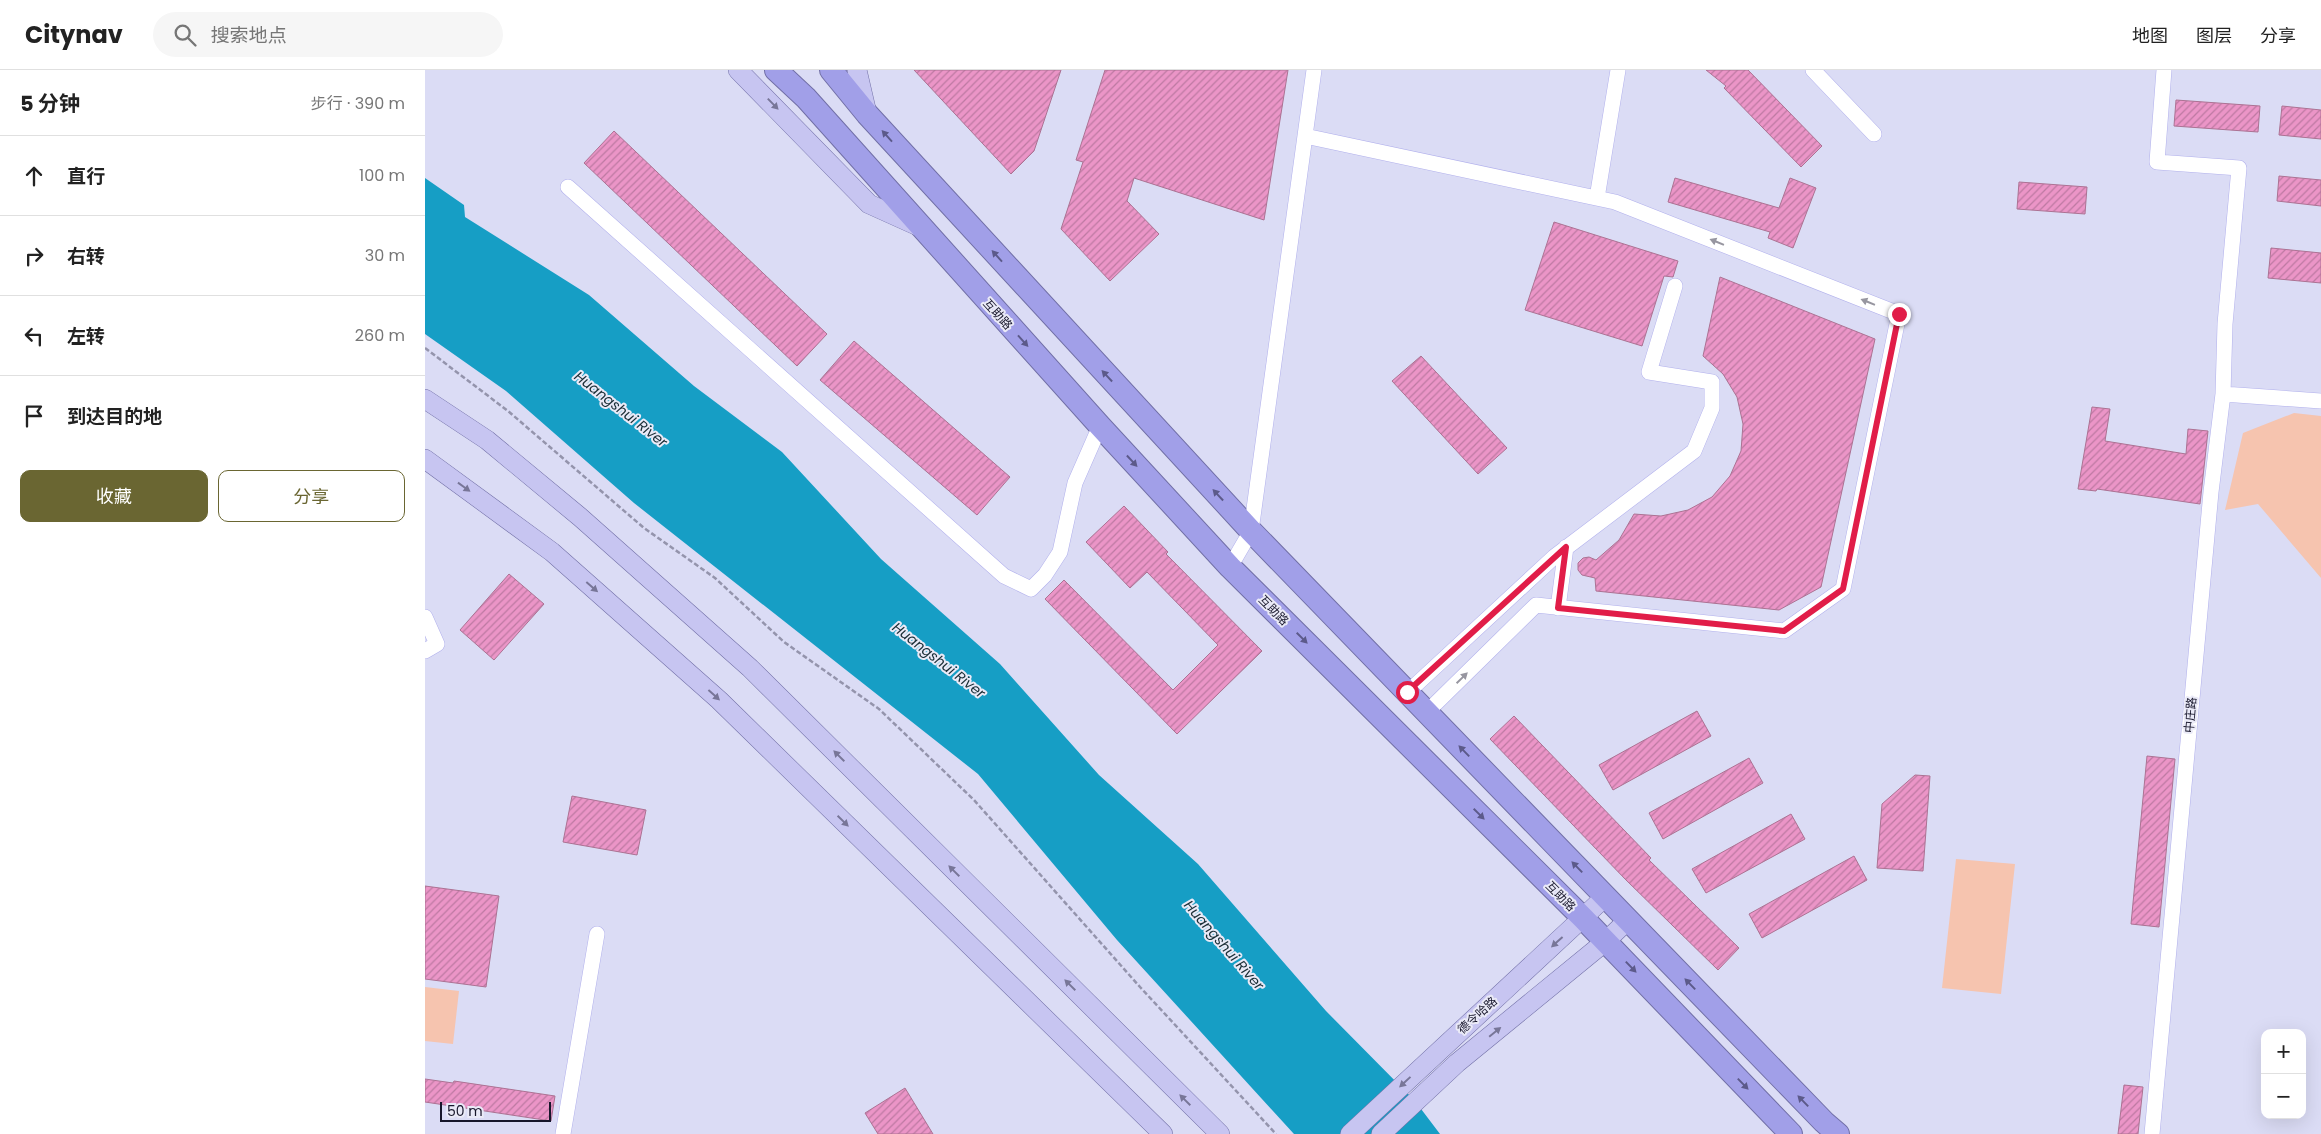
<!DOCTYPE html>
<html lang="zh">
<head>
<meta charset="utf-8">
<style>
	:root { --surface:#fff; --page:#f6f6f6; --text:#222; --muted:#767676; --line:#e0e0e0; --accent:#6a6632 }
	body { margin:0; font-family:Poppins,"Noto Sans SC",sans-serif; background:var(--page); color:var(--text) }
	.controls { position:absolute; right:15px; bottom:15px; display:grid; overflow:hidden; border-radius:10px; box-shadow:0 5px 20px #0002 }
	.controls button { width:45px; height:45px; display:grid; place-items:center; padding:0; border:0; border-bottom:1px solid var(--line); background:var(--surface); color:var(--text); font:25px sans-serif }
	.scale { position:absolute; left:15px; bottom:12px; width:111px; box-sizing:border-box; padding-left:5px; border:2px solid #17162b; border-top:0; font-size:14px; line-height:18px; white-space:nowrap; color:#17162b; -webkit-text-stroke:4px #eaeaf7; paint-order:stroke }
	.stop { position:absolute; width:15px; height:15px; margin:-11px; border:4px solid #e11d48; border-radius:50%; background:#fff }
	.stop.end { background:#e11d48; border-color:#fff; box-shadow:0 1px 5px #0008 }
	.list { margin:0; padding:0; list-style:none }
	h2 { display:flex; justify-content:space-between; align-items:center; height:65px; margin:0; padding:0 20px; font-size:21px }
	h2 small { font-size:16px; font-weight:400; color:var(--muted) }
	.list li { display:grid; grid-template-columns:32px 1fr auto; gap:15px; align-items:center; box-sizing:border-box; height:80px; padding:0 20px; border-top:1px solid var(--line) }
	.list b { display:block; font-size:19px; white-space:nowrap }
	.list em { font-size:16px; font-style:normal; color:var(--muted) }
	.actions { display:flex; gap:10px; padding:15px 20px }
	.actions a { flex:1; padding:11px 0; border:1px solid var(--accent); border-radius:10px; text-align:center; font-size:18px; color:var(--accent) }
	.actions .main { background:var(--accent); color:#fff }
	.icon { flex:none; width:28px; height:28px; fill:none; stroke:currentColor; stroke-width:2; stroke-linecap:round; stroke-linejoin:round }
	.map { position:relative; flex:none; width:1896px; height:1064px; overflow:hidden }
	header { display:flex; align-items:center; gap:30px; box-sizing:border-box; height:70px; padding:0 25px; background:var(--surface); border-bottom:1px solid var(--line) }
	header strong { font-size:24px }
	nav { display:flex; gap:28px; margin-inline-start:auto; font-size:18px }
	.search { width:350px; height:45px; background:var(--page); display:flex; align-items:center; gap:12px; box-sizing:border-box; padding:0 18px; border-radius:28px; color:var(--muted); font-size:19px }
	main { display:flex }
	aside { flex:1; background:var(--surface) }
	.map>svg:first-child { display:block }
	.green { fill:#f6c4af }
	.water { fill:#169ec5 }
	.building { fill:url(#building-hatch); stroke:#ac7293 }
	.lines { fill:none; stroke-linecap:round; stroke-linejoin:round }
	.minor-casing { stroke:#b1b0ec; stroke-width:16 }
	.major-casing { stroke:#716fa6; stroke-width:20 }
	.highway-casing { stroke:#716fa6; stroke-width:24 }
	.path { stroke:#9494ac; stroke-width:2.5; stroke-dasharray:5 2.5; stroke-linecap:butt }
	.minor { stroke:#fff; stroke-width:15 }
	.major { stroke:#c7c5f1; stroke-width:19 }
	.highway { stroke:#a19fe8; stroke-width:22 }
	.oneway { fill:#787698 }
	.oneway2 { fill:#5c5a8a }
	.oneway3 { fill:#9796a0 }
	.route { stroke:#e11d48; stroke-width:6 }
	.labels { text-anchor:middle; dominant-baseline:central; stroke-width:4; stroke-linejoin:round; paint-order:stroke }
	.street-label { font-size:12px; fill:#17162b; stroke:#eaeaf7 }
	.water-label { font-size:14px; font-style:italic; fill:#192d35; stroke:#eaeaf7 }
</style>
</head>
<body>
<header>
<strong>Citynav</strong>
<div class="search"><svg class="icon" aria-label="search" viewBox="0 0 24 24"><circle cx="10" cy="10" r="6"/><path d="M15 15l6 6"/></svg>搜索地点</div>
<nav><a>地图</a><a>图层</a><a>分享</a></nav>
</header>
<main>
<aside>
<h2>5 分钟<small>步行 · 390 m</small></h2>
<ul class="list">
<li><svg class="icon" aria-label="ahead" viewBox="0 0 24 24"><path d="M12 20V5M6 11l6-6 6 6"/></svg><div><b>直行</b></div><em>100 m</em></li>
<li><svg class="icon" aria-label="right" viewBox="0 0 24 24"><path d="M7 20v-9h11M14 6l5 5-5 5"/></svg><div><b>右转</b></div><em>30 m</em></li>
<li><svg class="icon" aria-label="left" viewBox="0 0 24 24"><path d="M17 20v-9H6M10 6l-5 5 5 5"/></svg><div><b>左转</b></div><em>260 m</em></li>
<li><svg class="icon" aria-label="arrive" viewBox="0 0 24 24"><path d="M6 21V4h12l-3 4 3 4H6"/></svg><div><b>到达目的地</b></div></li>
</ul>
<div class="actions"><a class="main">收藏</a><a>分享</a></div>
</aside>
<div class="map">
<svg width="1896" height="1064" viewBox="0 0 1896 1064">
	<defs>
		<pattern id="building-hatch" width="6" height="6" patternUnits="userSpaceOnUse" patternTransform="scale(1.25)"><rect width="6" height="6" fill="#eb95c7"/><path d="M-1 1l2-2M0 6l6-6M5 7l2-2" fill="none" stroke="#bd79a2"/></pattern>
	</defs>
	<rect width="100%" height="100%" fill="#dbdcf5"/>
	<path class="green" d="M1869 343 1896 346V508L1833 434 1800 440 1818 363Z
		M1531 789 1590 794 1576 924 1517 918Z
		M0 917 34 921 28 974 0 971Z"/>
	<path class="water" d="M0 108 39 135 40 147 164 225 269 316 357 382 456 489 575 594 674 705 773 794 901 941 990 1031 1015 1064H869L692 870 553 704 209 433 81 321 0 264Z"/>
	<path class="building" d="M489 0H636L609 81 586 104Z
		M680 0H863L839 150 709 108 702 131 734 164 685 211 636 159 658 92 651 90Z
		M1281 0H1323L1397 76 1376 97 1299 18 1301 16Z
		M1751 30 1835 36 1833 62 1749 56Z
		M1857 36 1896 40V69L1854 65Z
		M189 61 402 264 372 296 159 93Z
		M1854 106 1896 110V136L1852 131Z
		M1250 108 1354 138 1365 108 1391 118 1368 178 1343 168 1345 162 1243 132Z
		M1594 112 1662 117 1660 144 1592 139Z
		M1129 152 1253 191 1248 207 1239 206 1217 276 1100 240Z
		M1846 178 1896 183V213L1843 208Z
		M1295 207 1450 269 1396 517 1354 540 1171 521 1170 508 1157 505 1153 500V493L1158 488 1164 487 1171 490 1194 470 1209 444 1236 446 1263 440 1287 427 1305 406 1316 381 1318 354 1312 327 1298 304 1278 286Z
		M429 271 585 407 552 445 395 310Z
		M996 286 1082 378 1053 404 967 311Z
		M1667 337 1685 339 1680 371 1761 384 1763 359 1783 361 1775 434 1672 419 1671 421 1653 419Z
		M699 436 743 482 741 484 837 581 752 664 620 529 639 510 748 620 793 575 722 502 705 518 661 472Z
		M84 504 119 534 69 590 35 560Z
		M1272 641 1286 666 1188 720 1174 695Z
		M1089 646 1226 788 1224 790 1314 878 1293 900 1201 810 1065 669Z
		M1722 686 1750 689 1734 857 1706 854Z
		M1324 688 1338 713 1238 769 1224 743Z
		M1490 705 1505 706 1498 801 1452 798 1457 734Z
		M147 726 221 740 212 785 138 772Z
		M1366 744 1380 769 1281 823 1267 799Z
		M1429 786 1442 810 1337 868 1324 844Z
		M0 816 74 826 61 917 0 909Z
		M0 1009 28 1013 29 1011 130 1026 126 1051 0 1032Z
		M1699 1015 1718 1017 1713 1064H1693Z
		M480 1018 508 1064H453L440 1043Z"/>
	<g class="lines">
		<defs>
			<path id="minor" d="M1388 0 1449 64
				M880 66 1190 132 1474 244 1418 519 1359 561 1111 535 1002 642
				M143 117 579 506 606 519 620 505 635 482 650 413 675 356
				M1172 128 1193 0
				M1798 324 1896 331
				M805 497 826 461 889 0
				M1133 538 1141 477
				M0 547 12 574 0 581
				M982 623 1129 487 1269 381 1287 338V312L1224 302 1250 216
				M138 1064 172 864
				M1727 1064 1786 422 1798 324 1800 254 1814 98 1732 92 1739 0"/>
			<path id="major" d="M313 0 444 134 495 157
				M432 0 442 43
				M0 329 62 370 155 447 325 598 795 1064
				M0 389 127 482 294 630 738 1064
				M925 1064 1180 827
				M956 1064 1032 993 1181 871 1203 850"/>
			<path id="highway" d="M351 0 381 28 675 356 805 497 1158 848 1366 1064
				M406 0 442 44 826 461 1399 1052 1413 1064"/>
		</defs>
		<use href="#minor" class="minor-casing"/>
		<use href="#major" class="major-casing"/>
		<use href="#highway" class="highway-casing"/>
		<path class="path" d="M0 278 83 341 219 458 290 508 359 572 454 639 549 730 715 917 851 1064"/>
		<use href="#minor" class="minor"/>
		<use href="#major" class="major"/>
		<use href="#highway" class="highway"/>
	</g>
	<defs><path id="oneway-solid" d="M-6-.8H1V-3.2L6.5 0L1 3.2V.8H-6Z" transform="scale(1.25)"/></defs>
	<g class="oneway">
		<use href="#oneway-solid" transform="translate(348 34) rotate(46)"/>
		<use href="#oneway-solid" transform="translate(39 417) rotate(36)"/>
		<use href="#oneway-solid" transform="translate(167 517) rotate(41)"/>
		<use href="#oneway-solid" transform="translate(289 625) rotate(42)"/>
		<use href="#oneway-solid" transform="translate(414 686) rotate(-135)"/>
		<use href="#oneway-solid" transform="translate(418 751) rotate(44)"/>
		<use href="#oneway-solid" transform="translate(529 801) rotate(-135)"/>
		<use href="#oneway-solid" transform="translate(1132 872) rotate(138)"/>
		<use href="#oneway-solid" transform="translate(645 915) rotate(-135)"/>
		<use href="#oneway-solid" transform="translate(1070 962) rotate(-39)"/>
		<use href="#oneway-solid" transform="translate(980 1012) rotate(137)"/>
		<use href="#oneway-solid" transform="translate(760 1030) rotate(-135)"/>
	</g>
	<g class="oneway2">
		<use href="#oneway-solid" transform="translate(462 66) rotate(-132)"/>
		<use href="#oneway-solid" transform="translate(572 186) rotate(-132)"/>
		<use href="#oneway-solid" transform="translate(598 271) rotate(48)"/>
		<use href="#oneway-solid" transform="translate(682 306) rotate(-133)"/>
		<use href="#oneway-solid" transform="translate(707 391) rotate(47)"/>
		<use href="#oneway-solid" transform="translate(793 425) rotate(-133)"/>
		<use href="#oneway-solid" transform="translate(877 568) rotate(45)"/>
		<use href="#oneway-solid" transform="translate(1039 681) rotate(-134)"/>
		<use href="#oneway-solid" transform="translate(1054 744) rotate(45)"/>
		<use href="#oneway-solid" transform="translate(1152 797) rotate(-134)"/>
		<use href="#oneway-solid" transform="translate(1206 897) rotate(46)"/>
		<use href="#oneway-solid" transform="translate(1265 914) rotate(-134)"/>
		<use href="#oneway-solid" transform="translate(1318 1014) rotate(46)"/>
		<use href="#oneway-solid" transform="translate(1378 1031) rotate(-134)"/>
	</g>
	<g class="oneway3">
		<use href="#oneway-solid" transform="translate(1292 172) rotate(-158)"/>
		<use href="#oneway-solid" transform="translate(1443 232) rotate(-158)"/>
		<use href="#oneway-solid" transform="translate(1037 608) rotate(-44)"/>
	</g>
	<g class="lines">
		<path class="route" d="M982 622 1141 477 1133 538 1359 561 1418 519 1474 244"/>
	</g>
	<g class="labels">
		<g class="street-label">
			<text transform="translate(573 244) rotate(48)">互助路</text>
			<text transform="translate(849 540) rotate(45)">互助路</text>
			<text transform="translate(1765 645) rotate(-85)">中庄路</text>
			<text transform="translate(1136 826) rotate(45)">互助路</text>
			<text transform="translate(1052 945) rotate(-42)">德令哈路</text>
		</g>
		<g class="water-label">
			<text transform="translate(196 339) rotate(38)">Huangshui River</text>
			<text transform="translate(514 590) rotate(38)">Huangshui River</text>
			<text transform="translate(799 875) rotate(49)">Huangshui River</text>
		</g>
	</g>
</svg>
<div class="controls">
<button>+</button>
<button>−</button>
</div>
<div class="scale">50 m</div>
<div class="stop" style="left:982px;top:622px"></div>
<div class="stop end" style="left:1474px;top:244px"></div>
</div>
</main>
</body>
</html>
